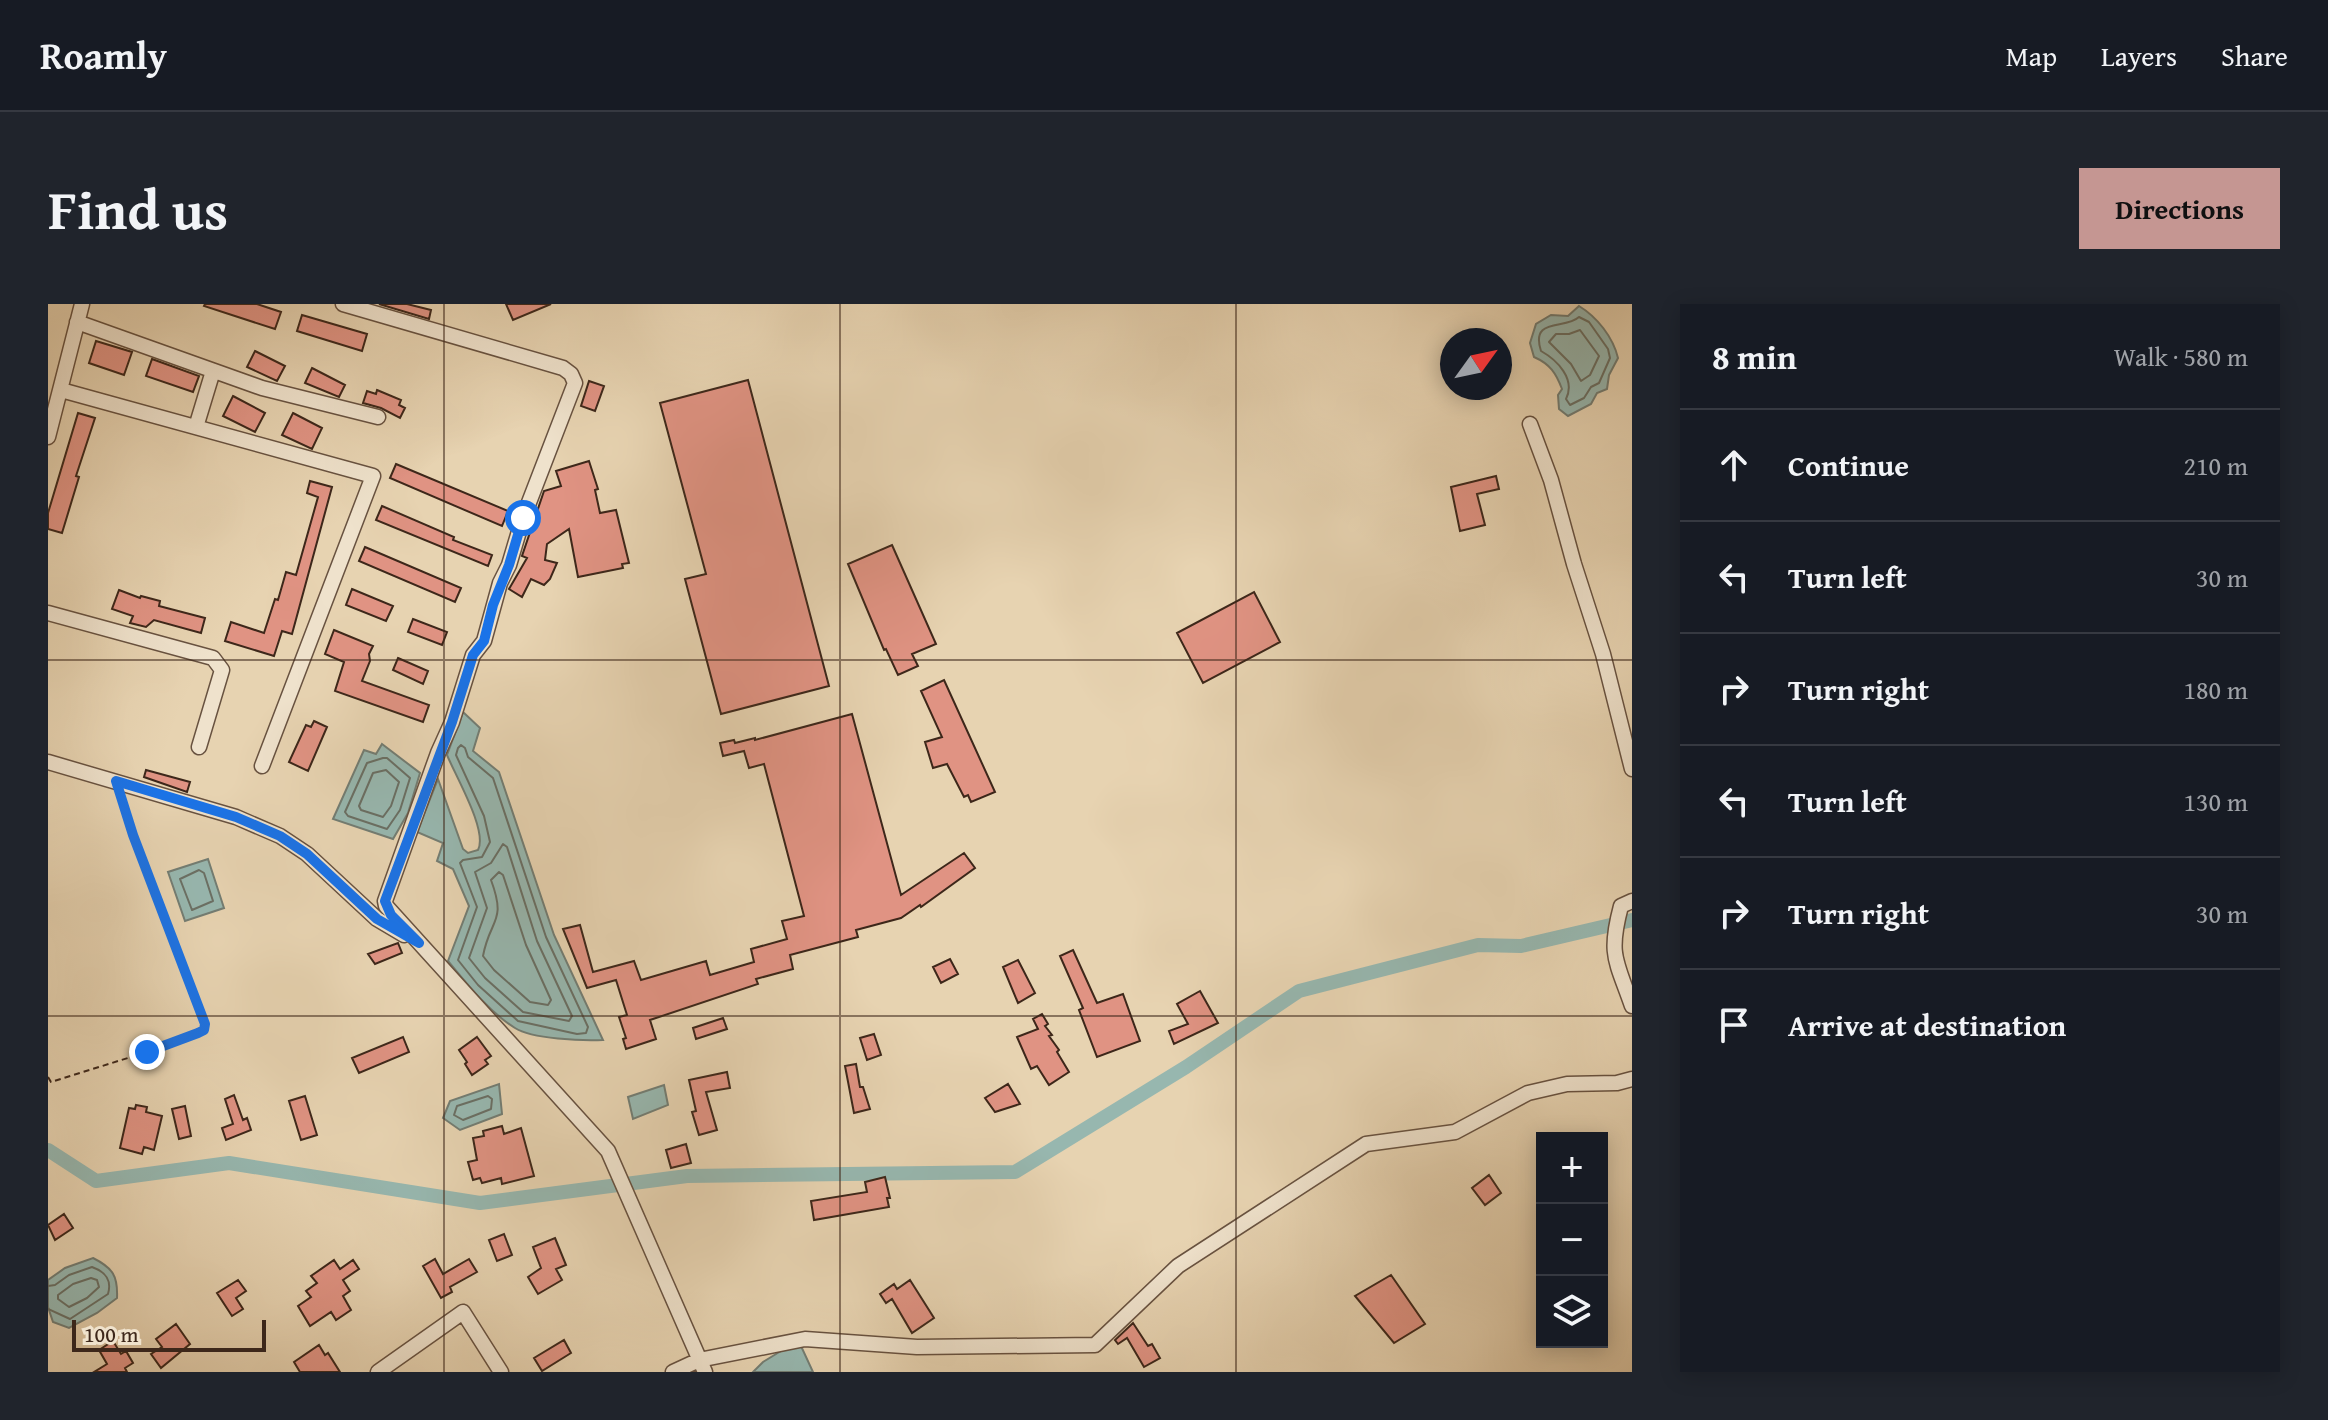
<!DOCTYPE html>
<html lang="en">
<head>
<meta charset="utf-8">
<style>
	:root { --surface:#171b24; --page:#20242c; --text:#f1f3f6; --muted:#9ea1a6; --line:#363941; --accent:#c59692 }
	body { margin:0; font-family:"Gentium Book Plus",serif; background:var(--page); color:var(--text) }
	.controls { position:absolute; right:24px; bottom:24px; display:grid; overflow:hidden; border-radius:0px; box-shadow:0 4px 20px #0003 }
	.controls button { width:72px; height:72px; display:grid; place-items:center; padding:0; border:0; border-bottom:2px solid var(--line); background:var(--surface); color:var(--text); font:40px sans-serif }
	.compass { position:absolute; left:1392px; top:24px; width:72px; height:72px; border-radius:50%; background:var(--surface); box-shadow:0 4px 20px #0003; rotate:57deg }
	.scale { position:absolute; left:24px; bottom:20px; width:194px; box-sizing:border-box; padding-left:8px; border:4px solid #3d271a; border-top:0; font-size:22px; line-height:28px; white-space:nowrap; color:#3d271a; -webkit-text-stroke:6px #efe2cc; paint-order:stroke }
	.stop { position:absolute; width:24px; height:24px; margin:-18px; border:6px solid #1a73e8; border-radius:50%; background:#fff }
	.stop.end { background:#1a73e8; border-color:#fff; box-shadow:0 2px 8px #0008 }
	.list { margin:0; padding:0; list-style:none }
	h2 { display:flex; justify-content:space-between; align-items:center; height:104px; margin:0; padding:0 32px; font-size:34px }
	h2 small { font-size:26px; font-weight:400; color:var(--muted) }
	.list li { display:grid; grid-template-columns:52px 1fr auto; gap:24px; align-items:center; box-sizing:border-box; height:112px; padding:0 32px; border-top:2px solid var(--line) }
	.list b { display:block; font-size:30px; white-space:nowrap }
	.list em { font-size:26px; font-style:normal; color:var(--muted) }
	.icon { flex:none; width:44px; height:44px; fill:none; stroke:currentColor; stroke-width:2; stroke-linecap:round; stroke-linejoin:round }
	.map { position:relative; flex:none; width:1584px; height:1068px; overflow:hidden; border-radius:0px }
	header { display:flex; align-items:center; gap:48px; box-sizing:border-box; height:112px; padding:0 40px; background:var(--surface); border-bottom:2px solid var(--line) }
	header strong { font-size:38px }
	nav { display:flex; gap:44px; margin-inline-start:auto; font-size:28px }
	.intro { display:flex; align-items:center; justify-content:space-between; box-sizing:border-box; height:192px; padding:0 48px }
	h1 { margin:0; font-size:56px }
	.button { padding:20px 36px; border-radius:0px; background:var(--accent); color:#111; font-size:28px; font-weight:700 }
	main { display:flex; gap:48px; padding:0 48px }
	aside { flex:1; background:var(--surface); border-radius:0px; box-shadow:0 4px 20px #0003 }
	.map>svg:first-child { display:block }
	.water { fill:#97b7af; stroke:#737d73; stroke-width:2 }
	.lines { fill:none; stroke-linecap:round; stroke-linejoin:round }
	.shore { stroke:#6a6f64; stroke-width:2 }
	.canal { stroke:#97b7af; stroke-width:14 }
	.building { fill:#e09383; stroke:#3d271a; stroke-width:2 }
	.minor-casing { stroke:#685240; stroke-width:17 }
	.path { stroke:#3d271a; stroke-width:2; stroke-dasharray:6 4; stroke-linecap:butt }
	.minor { stroke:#efe2cc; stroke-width:14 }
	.route { stroke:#1a73e8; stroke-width:10 }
	.grid { fill:none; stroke:#3d271a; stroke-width:2; stroke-opacity:0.55 }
</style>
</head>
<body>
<header>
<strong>Roamly</strong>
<nav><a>Map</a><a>Layers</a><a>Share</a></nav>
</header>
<div class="intro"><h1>Find us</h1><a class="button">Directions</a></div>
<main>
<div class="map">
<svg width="1584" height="1068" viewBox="0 0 1584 1068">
	<rect width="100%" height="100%" fill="#e7d3b1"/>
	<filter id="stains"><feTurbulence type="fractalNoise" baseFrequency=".0025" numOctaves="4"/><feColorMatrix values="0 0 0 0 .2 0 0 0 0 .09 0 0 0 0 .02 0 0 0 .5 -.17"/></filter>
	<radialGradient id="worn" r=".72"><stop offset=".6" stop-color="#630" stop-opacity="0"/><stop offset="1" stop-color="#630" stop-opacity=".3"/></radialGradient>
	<path class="water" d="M1531 2C1549 13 1565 33 1570 54L1561 71 1559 85 1549 89 1543 100 1520 112 1511 105 1510 91 1514 85C1508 69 1502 60 1486 53L1482 39 1488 20 1503 11 1520 12Z
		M415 408 432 424 425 447 451 468 506 631 555 736C535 737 484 735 467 724 441 708 419 680 400 657L421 602 405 565 389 557 395 539 369 528 390 475 415 545 420 549 430 546C440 527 408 473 399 451Z
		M334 440 372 469 360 509 345 535 285 515 316 446 328 450Z
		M160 555 176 604 137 617 120 568Z
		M451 780 454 810 412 826 395 814 402 797Z
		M616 781 620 801 585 815 580 793Z
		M45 954C65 964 70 972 69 994L49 1009 21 1024 5 1018 0 1003V976L17 964Z
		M746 1039 753 1042 765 1068H705L715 1058Z"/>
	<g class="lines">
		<path class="shore" d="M1531 13 1541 18 1560 45 1562 54 1551 79 1543 83 1536 94 1522 101 1518 95C1528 75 1509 56 1493 47 1482 13 1517 26 1531 13Z
			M1532 26 1551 52 1542 71 1533 77 1523 60 1501 38 1508 30H1521Z
			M413 441 417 444 420 453 445 474 498 633 540 723 538 729 529 730 470 717 430 681 410 656 429 603 412 559 415 556 434 553 442 538 436 512 408 451 410 444Z
			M335 454H339L362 474 352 506 339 525 300 512 297 508 319 459Z
			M338 466 351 478 343 502 335 513 313 506 311 502 325 469Z
			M455 540 459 543 489 637 524 712 521 717 475 708 437 674 421 654 439 604 427 568 443 559Z
			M151 566 156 569 165 597 144 606 132 575Z
			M451 568 455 571 478 641 503 696 500 701 482 698 446 666 435 652C442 614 459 619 443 576Z
			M440 792 444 795 443 805 415 816 406 811 409 802Z
			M43 974 49 976 51 983 39 994 21 1003 10 995V991L25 980Z
			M0 982 7 981 21 971 44 963C58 968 64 976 60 990L22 1015 0 1005"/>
		<path class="canal" d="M0 846 48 877 181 859 432 899 639 872 967 868 1138 763 1251 687 1430 641 1473 642 1584 616"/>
	</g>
	<path class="building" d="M157 0H209L233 8 227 25 156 2Z
		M331 0H359L383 6 381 15Z
		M458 0H503L465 16Z
		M254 11 319 30 314 47 249 27Z
		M48 37 84 48 76 71 41 59Z
		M207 47 237 62 229 77 199 63Z
		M104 55 151 72 145 88 98 72Z
		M264 64 297 81 291 93 257 79Z
		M700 76 781 382 673 410 637 275 658 270 612 99Z
		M541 77 556 82 547 107 533 102Z
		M329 86 353 96 351 101 357 104 352 114 333 104 315 99 319 87 328 90Z
		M185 92 217 109 207 128 175 112Z
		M30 109 47 114 28 172 31 173 14 229 0 225V209Z
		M245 109 274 124 264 145 234 131Z
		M541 157 550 185 547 186 552 209 568 206 581 259 574 260 575 264 530 273 521 225 499 240 497 256 509 259 502 275 496 281 483 275 474 293 461 285 479 254 474 252 496 187 513 182 508 167Z
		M348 160 460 207 454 222 342 174Z
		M1448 172 1451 185 1429 190 1437 221 1412 227 1403 183Z
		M262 177 284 183 244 330 234 327 226 352 177 337 183 318 216 329 227 295 230 296 238 268 248 271 270 193 259 189Z
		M334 202 406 233 405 236 444 251 440 262 328 216Z
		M844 241 888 340 864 350 870 362 850 371 838 345 836 346 800 260Z
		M317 243 413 284 407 298 311 257Z
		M304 285 345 302 338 317 298 301Z
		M71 286 92 294 93 292 112 297 111 302 157 314 153 329 106 316 98 323 82 319 85 312 64 305Z
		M1206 288 1232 338 1155 379 1129 329Z
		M365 315 399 328 394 341 360 328Z
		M286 326 325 342 321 350 322 357 314 377 381 401 375 418 287 387 296 358 277 350Z
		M350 354 380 367 375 380 345 366Z
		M896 376 947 488 923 498 920 491 916 493 899 460 885 464 877 438 894 433 873 387Z
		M804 410 853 591 916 549 927 564 873 603 872 601 853 614 808 626 810 633 742 651 745 665 708 675 710 680 602 716 608 735 578 745 575 735 578 734 571 713 579 711 568 676 539 684 515 625 532 621 545 668 586 657 593 676 658 657 662 671 706 658 703 645 739 635 734 617 756 612 716 460 701 464 696 447 675 452 672 439 686 436 687 439 707 434V436Z
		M266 417 279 423 260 467 241 458 258 421 263 423Z
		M98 466 142 478 139 488 96 473Z
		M350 639 354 649 327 660 320 650Z
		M1025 646 1049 699 1075 690 1092 737 1049 753 1031 706 1035 704 1012 652Z
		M902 655 910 670 893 679 885 663Z
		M970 656 987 689 970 699 955 663Z
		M1152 687 1170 719 1126 740 1121 727 1140 720 1129 700Z
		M994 710 1000 720 997 722 1004 731 1001 732 1011 746 1009 748 1021 768 1001 781 989 762 983 765 969 733 990 725 985 715Z
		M675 714 679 725 648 735 645 724Z
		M826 730 833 751 819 756 812 734Z
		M355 733 361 748 311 769 304 754Z
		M429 733 443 752 437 756 440 760 424 771 417 760 419 758 411 746Z
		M808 760 812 783H815L822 805 806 809 797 762Z
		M679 768 682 784 658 788 669 826 651 831 644 808 648 807 641 776Z
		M960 780 972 800 947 808 937 794Z
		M186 791 195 816 199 814 203 826 178 836 174 824 185 820 177 795Z
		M257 792 269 831 253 836 241 797Z
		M88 801 99 803 98 808 114 812 106 846 96 843 94 850 72 844 81 804 87 805Z
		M137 802 143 832 131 835 124 805Z
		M454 822 456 830 473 824 486 872 454 880 453 874 434 879 432 874 425 876 420 858 429 856 425 834 436 832 435 827Z
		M638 840 643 859 623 864 618 846Z
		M1441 871 1453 889 1437 901 1424 884Z
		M837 873 842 894H839L841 903 766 916 763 897 819 888 817 878Z
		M16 910 25 924 7 936 0 921Z
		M456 930 464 951 449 957 441 936Z
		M507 934 518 961 508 965 514 976 490 990 480 973 493 964 485 943Z
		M387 955 395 970 421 955 429 968 402 983 404 988 393 994 375 962Z
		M286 956 292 965 305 956 311 965 295 976 302 987 295 992 303 1006 288 1016 283 1008 262 1022 250 1002 263 993 258 987 269 979 263 972Z
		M1343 971 1377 1020 1346 1039 1307 992Z
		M190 976 198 987 188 994 195 1005 184 1012 169 989Z
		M862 976 886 1014 864 1029 844 995 838 999 832 990 846 980 849 985Z
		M1085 1019 1100 1042 1104 1040 1112 1054 1096 1063 1079 1034 1070 1040 1067 1036Z
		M128 1020 142 1040 113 1064 103 1050 114 1043 108 1035Z
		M516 1036 523 1049 494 1067 486 1054Z
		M65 1037 73 1050 78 1047 85 1059 77 1064 79 1068H46L59 1060 51 1046Z
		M271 1041 277 1051 280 1049 292 1068H252L246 1058Z"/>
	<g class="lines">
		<defs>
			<path id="minor" d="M295 0 515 64 523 70 527 79 475 214 461 261 452 279 436 337 425 351 404 418 390 449 337 597 338 602 560 847 657 1068
				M29 18 214 84 330 113
				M13 86 325 172 214 462
				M1482 120 1503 176 1526 260 1555 350 1584 465
				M148 123 165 67
				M0 133 34 0
				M0 309 165 354 174 366 151 443
				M0 458 188 513 232 532 259 550 329 615 356 631
				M1584 597 1573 602C1560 651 1568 656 1584 702
				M330 1068 415 1008 453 1068
				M625 1068 651 1056 757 1035 869 1043 1047 1041 1130 962 1318 840 1407 828 1480 789 1519 780 1569 779 1584 775"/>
		</defs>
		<use href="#minor" class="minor-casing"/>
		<path class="path" d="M0 773 3 778 99 748 156 726 155 715 73 493"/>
		<use href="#minor" class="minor"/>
	</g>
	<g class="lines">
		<path class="route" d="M99 748 150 729 156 726 157 720 85 531 68 477 188 513 232 532 259 550 329 615 371 639 343 611 337 597 404 418 425 351 436 337 445 301 461 261 475 214"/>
	</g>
	<path class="grid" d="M396 0V1068M792 0V1068M1188 0V1068M0 356H1584M0 712H1584"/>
	<rect width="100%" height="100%" filter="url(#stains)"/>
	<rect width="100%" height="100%" fill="url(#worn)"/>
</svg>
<div class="controls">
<button>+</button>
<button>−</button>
<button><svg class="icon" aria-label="layers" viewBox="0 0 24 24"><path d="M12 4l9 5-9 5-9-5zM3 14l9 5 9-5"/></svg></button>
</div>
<svg class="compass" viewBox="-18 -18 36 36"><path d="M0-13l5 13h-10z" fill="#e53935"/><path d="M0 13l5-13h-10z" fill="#9ea1a6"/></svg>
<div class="scale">100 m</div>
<div class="stop" style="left:475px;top:214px"></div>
<div class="stop end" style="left:99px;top:748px"></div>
</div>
<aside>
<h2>8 min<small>Walk · 580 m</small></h2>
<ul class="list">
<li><svg class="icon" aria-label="ahead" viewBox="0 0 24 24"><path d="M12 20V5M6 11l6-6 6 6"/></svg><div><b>Continue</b></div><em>210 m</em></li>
<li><svg class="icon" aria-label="left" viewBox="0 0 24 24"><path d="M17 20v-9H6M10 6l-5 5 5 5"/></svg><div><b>Turn left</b></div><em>30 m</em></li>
<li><svg class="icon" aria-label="right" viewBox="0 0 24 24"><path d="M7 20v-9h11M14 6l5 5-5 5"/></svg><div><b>Turn right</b></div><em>180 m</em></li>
<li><svg class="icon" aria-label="left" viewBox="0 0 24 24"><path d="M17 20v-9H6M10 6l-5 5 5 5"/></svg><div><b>Turn left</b></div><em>130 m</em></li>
<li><svg class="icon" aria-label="right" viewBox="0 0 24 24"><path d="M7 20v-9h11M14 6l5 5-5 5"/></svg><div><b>Turn right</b></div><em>30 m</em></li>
<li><svg class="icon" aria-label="arrive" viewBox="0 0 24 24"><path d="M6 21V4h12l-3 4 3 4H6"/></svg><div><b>Arrive at destination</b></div></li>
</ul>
</aside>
</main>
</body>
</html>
